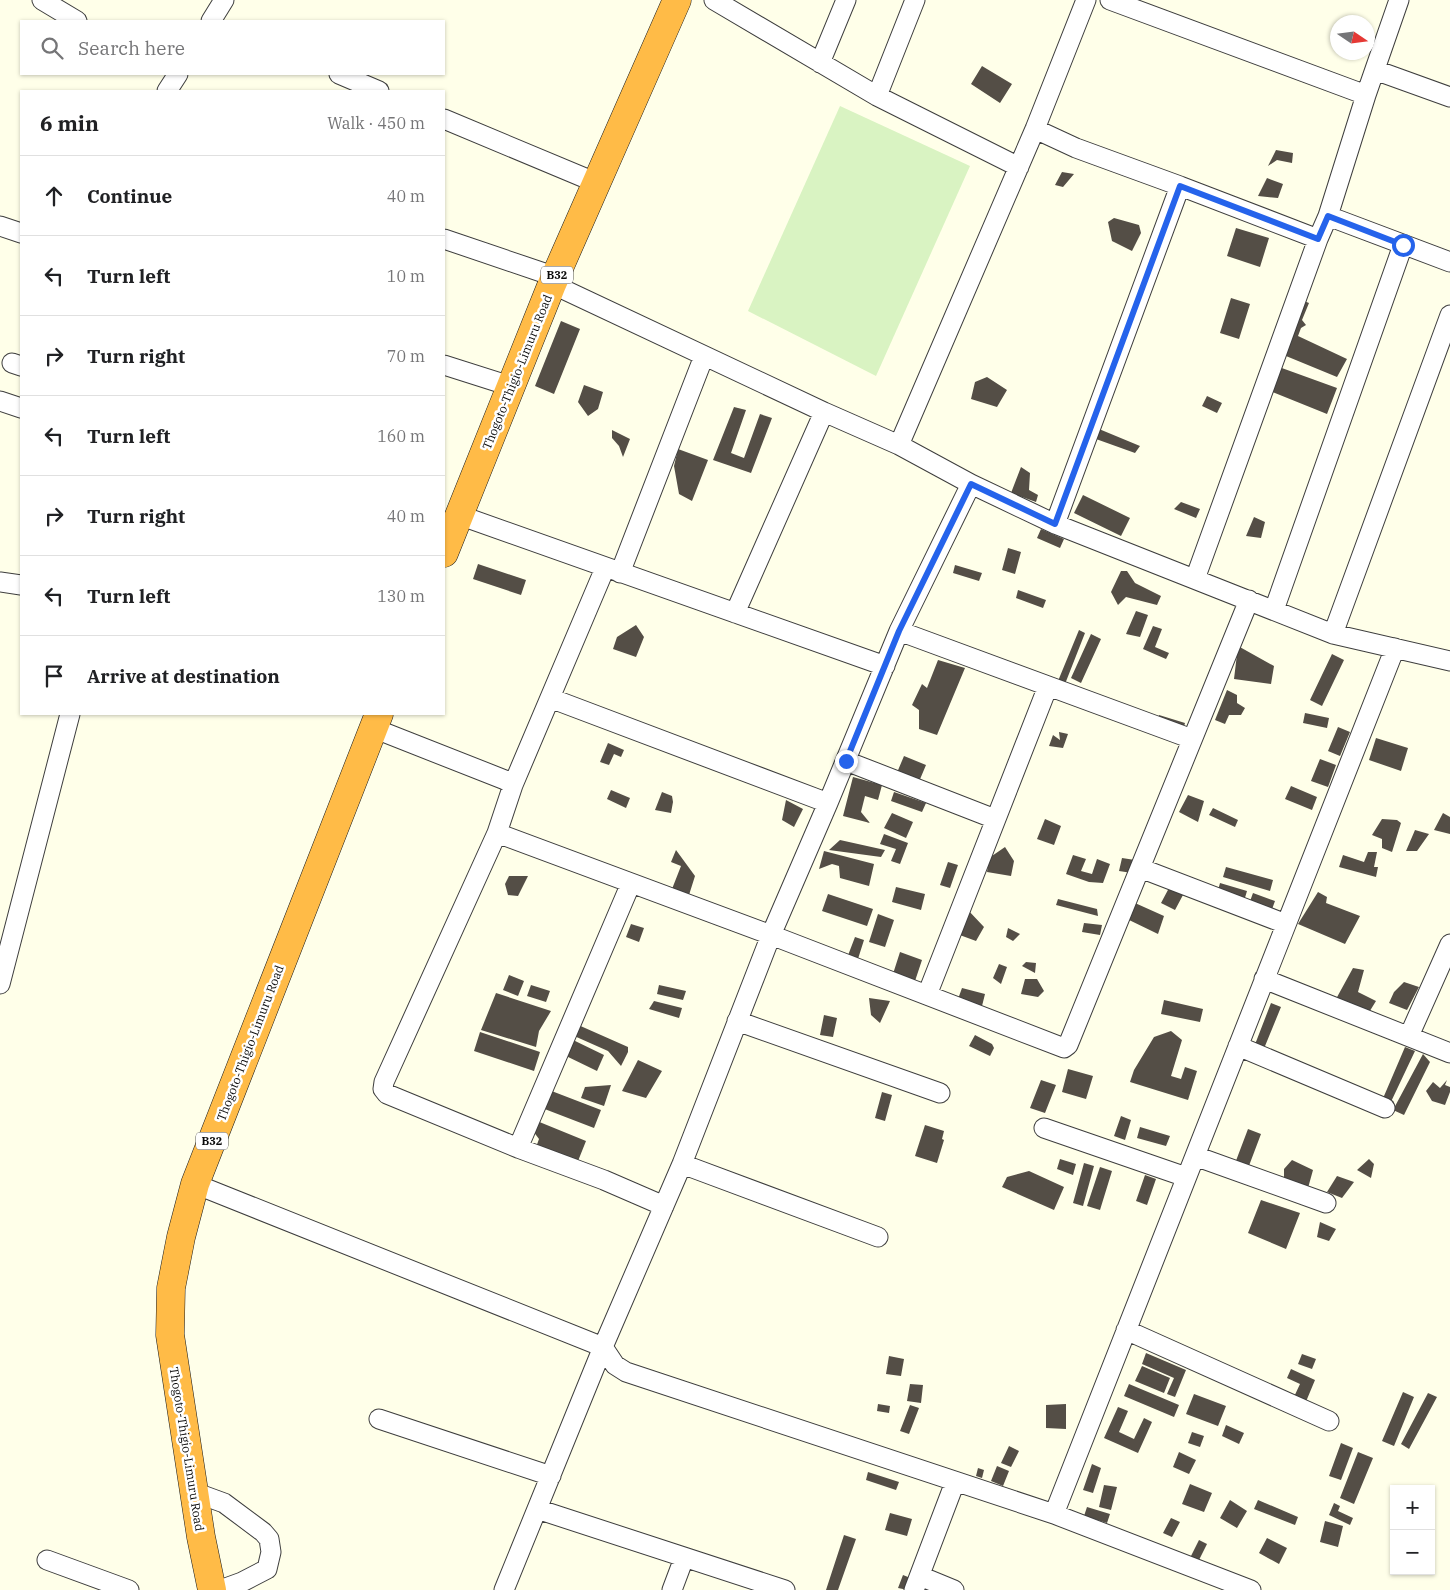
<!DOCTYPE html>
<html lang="en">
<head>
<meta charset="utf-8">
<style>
	:root { --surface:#fff; --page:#f6f6f6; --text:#202124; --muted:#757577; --line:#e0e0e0 }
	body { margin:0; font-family:"IBM Plex Serif",serif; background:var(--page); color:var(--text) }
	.controls { position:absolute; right:15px; bottom:15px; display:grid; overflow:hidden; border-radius:0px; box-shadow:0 1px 4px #0004 }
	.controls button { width:45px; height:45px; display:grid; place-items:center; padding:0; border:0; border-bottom:1px solid var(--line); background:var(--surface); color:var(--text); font:25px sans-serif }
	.compass { position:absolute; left:1330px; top:15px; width:45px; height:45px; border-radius:50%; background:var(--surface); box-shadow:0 1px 4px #0004; rotate:103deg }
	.stop { position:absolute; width:15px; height:15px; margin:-11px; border:4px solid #2563eb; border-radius:50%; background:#fff }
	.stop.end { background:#2563eb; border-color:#fff; box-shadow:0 1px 5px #0008 }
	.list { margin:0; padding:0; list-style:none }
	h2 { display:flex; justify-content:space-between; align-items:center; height:65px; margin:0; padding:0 20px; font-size:21px }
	h2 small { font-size:16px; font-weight:400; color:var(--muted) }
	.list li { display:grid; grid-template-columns:32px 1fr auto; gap:15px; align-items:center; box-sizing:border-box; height:80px; padding:0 20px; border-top:1px solid var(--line) }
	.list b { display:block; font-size:19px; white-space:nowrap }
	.list em { font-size:16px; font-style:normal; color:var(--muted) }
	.icon { flex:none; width:28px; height:28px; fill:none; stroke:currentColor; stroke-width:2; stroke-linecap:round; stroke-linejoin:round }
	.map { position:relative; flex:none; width:1450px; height:1590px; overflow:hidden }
	.search { position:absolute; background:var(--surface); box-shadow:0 1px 4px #0004; left:20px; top:20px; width:425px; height:55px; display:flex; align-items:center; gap:12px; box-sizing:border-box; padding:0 18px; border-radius:0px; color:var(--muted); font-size:19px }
	.panel { position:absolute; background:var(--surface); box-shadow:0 1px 4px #0004; left:20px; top:90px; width:425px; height:625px; border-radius:0px }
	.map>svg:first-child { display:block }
	.pitch { fill:#d9f3c2 }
	.building { fill:#544e46 }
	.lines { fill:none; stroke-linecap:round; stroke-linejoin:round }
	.minor-casing { stroke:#3e3e3e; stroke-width:21 }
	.highway-casing { stroke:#1c1c1c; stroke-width:29 }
	.minor { stroke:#fff; stroke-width:19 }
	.highway { stroke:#ffbb47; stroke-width:28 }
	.route { stroke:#2563eb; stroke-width:6 }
	.labels { text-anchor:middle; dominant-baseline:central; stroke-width:5; stroke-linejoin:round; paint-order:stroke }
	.shield { fill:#fff; stroke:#545454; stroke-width:1 }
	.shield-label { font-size:11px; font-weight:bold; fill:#0b0b0b }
	.street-label { font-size:12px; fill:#0b0b0b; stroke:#fff }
</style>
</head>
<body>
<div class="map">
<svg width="1450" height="1590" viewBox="0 0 1450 1590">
	<rect width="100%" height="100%" fill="#ffffe9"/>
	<path class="pitch" d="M840 106 970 166 876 376 748 311Z"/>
	<path class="building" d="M982 66 1012 84 1000 103 971 84Z
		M1276 150 1293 153 1292 163 1277 160 1268 166Z
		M1062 172 1074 174 1063 187 1055 185Z
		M1267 178 1283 184 1278 198 1258 196Z
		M1114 218 1139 225 1141 233 1132 251 1112 241 1108 222Z
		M1236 228 1269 238 1260 267 1227 256Z
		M1231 298 1250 304 1239 339 1220 333Z
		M1304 301 1309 303 1302 320 1306 325 1301 328 1298 336 1347 359 1337 377 1286 356 1289 338Z
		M561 321 580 329 554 394 535 386Z
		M1279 367 1337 388 1327 414 1270 391Z
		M987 377 1007 390 997 407 971 399 975 382Z
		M584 385 603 392 598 409 588 416 578 402Z
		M1207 396 1222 403 1217 413 1202 406Z
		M734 407 746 410 731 453 744 458 760 414 772 418 751 473 713 460Z
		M1099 429 1140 446 1135 453 1096 439Z
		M612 430 630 439 623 457 619 446 612 438Z
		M678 449 708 460 692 501 679 494 674 466Z
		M1021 467 1030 473 1029 490 1038 495 1036 502 1011 493Z
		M1083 495 1130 518 1121 536 1074 513Z
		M1181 502 1200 509 1196 518 1174 509Z
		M1254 517 1265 522 1261 538 1246 536Z
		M1041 529 1064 539 1060 548 1037 538Z
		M1008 548 1021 552 1015 574 1002 570Z
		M478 564 526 580 521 595 473 579Z
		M955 565 982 573 979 581 953 573Z
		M1121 571H1127L1135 583 1161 596 1157 605 1126 597 1118 605 1111 592Z
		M1018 590 1046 600 1043 608 1016 598Z
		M1136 611 1148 615 1140 637 1126 634Z
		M636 625 644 637 636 657 613 649 617 637Z
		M1153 626 1162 629 1155 647 1169 653 1166 659 1143 649Z
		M1079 630 1085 633 1065 684 1058 681Z
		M1091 634 1101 639 1081 683 1071 678Z
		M1238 646 1274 666 1271 684 1234 679Z
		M1332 654 1344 660 1322 706 1310 700Z
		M938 660 965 668 937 735 919 729V710L912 705 922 684 927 688Z
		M1227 690 1237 695V703L1245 708 1241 715H1229L1225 724 1215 720Z
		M1305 713 1329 718 1327 728 1303 723Z
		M1159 715 1185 723 1183 730 1157 721Z
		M1338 727 1350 732 1340 756 1328 751Z
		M1059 732 1068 734 1063 748 1049 746 1053 735 1060 740Z
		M1376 738 1408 748 1401 771 1369 760Z
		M608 743 624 750 621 757 614 754 609 765 600 762Z
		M904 756 926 765 918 784 896 775Z
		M1320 759 1336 765 1328 787 1311 781Z
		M853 777 882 785 878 800 865 796 861 812 870 823 843 816Z
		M1291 786 1317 797 1312 810 1285 799Z
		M611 790 630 798 626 808 607 799Z
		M662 792 672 796 673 802 671 813 655 810Z
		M894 792 926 803 922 812 891 801Z
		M1188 795 1204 801 1198 822 1179 812Z
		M786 800 803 809 794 827 782 820Z
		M1213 808 1238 820 1235 827 1209 815Z
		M892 813 913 822 906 838 884 828Z
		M1443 813 1450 817V834L1434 830Z
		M1045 819 1061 826 1054 845 1037 839Z
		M1382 819 1397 820 1401 823 1392 852 1382 848V839L1372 835Z
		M1415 830 1429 834 1417 851H1406Z
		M884 834 908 843 900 864 891 861 896 849 880 844Z
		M840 840 885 850 881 857 829 850Z
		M1005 847 1014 861 1011 876 987 872 989 858Z
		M676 850 695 876 689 895 672 889 681 866 671 862Z
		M824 851 874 864 869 886 840 878 839 866 832 864 819 869Z
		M1368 852H1377L1374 867H1378L1376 877 1339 867 1343 855 1364 862Z
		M1073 855 1086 859 1081 871 1092 874 1097 859 1110 864 1103 883 1089 882 1066 874Z
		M1122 858 1135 860 1132 873 1119 871Z
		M948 862 958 865 950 888 940 885Z
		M1226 867 1273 880 1270 891 1223 877Z
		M509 876H528L518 896 508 895 505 884Z
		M1220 883 1247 891 1244 901 1217 894Z
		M896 887 925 894 921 910 892 902Z
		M1169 888 1183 895 1175 910 1161 903Z
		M1318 892 1327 897 1326 903 1360 916 1345 944 1298 924Z
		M1253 893 1275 901 1271 912 1249 904Z
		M828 894 873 909 867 926 822 911Z
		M1058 899 1097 909 1098 916 1056 905Z
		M1135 903 1164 916 1158 934 1127 919Z
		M967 909 984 927 976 941 957 934Z
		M878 914 894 920 885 947 869 942Z
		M1084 923 1102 925 1100 935 1082 932Z
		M631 924 644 928 639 942 626 937Z
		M1008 928 1020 934 1013 941 1006 937Z
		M855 937 864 940 857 962 847 958Z
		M900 952 922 960 914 984 892 977Z
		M1026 962 1036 963 1035 973 1022 966Z
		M999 964 1007 967 1001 984 993 978Z
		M1353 968 1364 970 1358 992 1376 1001 1368 1014 1336 999Z
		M509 975 524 981 518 996 503 990Z
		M1025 979H1037L1044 991 1038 997 1021 994Z
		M1404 982 1419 987 1407 1010 1389 1003 1394 992Z
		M531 985 550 991 546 1002 527 996Z
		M659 985 686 991 683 1000 657 994Z
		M962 988 985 994 982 1006 958 999Z
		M496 993 551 1011 539 1031 536 1047 481 1030Z
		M869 998 890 1001 880 1023 871 1015Z
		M1164 1000 1203 1009 1200 1022 1161 1014Z
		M654 1001 682 1008 679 1018 649 1009Z
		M1271 1003 1281 1007 1263 1051 1254 1047Z
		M824 1015 837 1018 833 1037 820 1035Z
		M576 1024 628 1047V1052L621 1066 608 1051 572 1035Z
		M1171 1031 1182 1040 1171 1076 1181 1079 1185 1067 1197 1071 1188 1100 1130 1082 1134 1070 1154 1037Z
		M480 1032 540 1052 534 1071 474 1051Z
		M975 1035 992 1044 994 1048 990 1056 969 1046Z
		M571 1039 604 1055 597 1071 564 1055Z
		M1405 1047 1415 1051 1389 1106 1381 1103Z
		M1423 1054 1430 1062 1404 1115 1393 1110Z
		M638 1060 662 1071 646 1098 622 1091Z
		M1068 1069 1093 1076 1086 1099 1062 1092Z
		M1041 1080 1056 1085 1045 1113 1030 1108Z
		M1447 1080 1445 1085 1450 1087V1092L1445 1105 1432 1101 1426 1091 1433 1082 1440 1088Z
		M611 1085 604 1106 581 1098 585 1087Z
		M549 1090 601 1110 594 1128 542 1108Z
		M882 1092 892 1095 885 1121 875 1118Z
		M1121 1116 1131 1120 1125 1140 1114 1136Z
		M537 1121 586 1141 576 1166 535 1150 539 1139 533 1131Z
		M925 1125 944 1131 942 1139 944 1140 937 1163 915 1156Z
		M1140 1127 1170 1136 1166 1146 1137 1138Z
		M1248 1129 1261 1134 1247 1171 1234 1166Z
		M1060 1159 1076 1164 1073 1175 1057 1169Z
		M1369 1159 1374 1164 1371 1178 1357 1170Z
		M1292 1160 1313 1170 1308 1188 1284 1181V1169Z
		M1084 1163 1094 1166 1083 1206 1073 1203Z
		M1100 1167 1112 1171 1100 1210 1087 1206Z
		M1029 1171 1064 1187 1054 1210 1002 1187 1007 1177Z
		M1145 1175 1156 1179 1147 1205 1136 1201Z
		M1337 1176 1354 1182 1342 1198 1327 1192Z
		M1261 1200 1300 1213 1286 1249 1248 1233Z
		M1320 1222 1336 1229 1329 1241 1317 1237Z
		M1146 1353 1186 1370 1175 1397 1167 1394 1174 1378 1142 1364Z
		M1302 1354 1316 1359 1312 1369 1298 1364Z
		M889 1356 904 1359 901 1376 886 1374Z
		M1142 1366 1170 1378 1164 1393 1135 1381Z
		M1291 1369 1315 1380 1305 1404 1293 1399 1300 1384 1287 1378Z
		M910 1384 923 1385 921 1403 907 1401Z
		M1129 1384 1179 1405 1174 1417 1124 1396Z
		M1403 1392 1414 1397 1394 1446 1382 1441Z
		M1428 1393 1437 1397 1409 1449 1401 1444Z
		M1194 1394 1226 1406 1218 1426 1186 1414Z
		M878 1404 890 1406 889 1413 877 1411Z
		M1066 1404V1429L1046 1428V1405Z
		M910 1405 919 1408 909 1434 900 1431Z
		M1118 1407 1128 1411 1119 1432 1134 1439 1144 1418 1152 1422 1138 1453 1104 1438Z
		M1226 1425 1244 1433 1239 1444 1222 1436Z
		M1192 1432 1204 1436 1200 1447 1188 1443Z
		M1341 1443 1353 1448 1341 1480 1329 1476Z
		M1009 1446 1019 1451 1011 1467 1001 1463Z
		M1179 1452 1196 1460 1189 1474 1173 1467Z
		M1358 1452 1373 1458 1354 1504 1340 1498Z
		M1092 1464 1101 1468 1093 1493 1083 1490Z
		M997 1466 1009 1471 1003 1486 991 1481Z
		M978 1468 984 1470 982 1478 976 1476Z
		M868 1472 899 1482 896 1490 866 1480Z
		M1190 1484 1212 1493 1204 1512 1182 1504Z
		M1104 1485 1117 1487 1111 1510 1099 1507Z
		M1230 1500 1247 1511 1237 1528 1220 1518Z
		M1258 1500 1298 1517 1295 1525 1254 1509Z
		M1334 1503 1340 1506 1338 1511 1353 1518 1350 1525 1329 1515Z
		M1087 1507 1110 1514 1107 1523 1084 1516Z
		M890 1513 912 1519 907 1536 885 1530Z
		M1171 1518 1180 1522 1172 1537 1163 1533Z
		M1325 1521 1343 1526 1338 1547 1320 1542Z
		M844 1535 856 1539 838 1590H826Z
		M1267 1538 1287 1548 1279 1564 1259 1553Z
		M1199 1540 1207 1544 1198 1562 1190 1558Z
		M903 1575 913 1579 908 1590 898 1588Z"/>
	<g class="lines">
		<defs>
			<path id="minor" d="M42 0 77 21
				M714 0 877 96 1019 167
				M1110 0 1366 95
				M211 21 224 0
				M820 63 846 0
				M1375 70 1450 97
				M339 74 379 91
				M167 91 178 74
				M877 96 915 0
				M444 119 597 183
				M1035 129 1076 148 1180 186
				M1328 216 1450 262
				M0 226 21 233
				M444 239 556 277
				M552 284 824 412 899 445 971 484 1055 524 1333 634 1450 661
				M12 363 21 366
				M444 365 510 386
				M0 401 21 408
				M899 445 1035 129 1086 0
				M459 515 885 666
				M1055 524 1180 186 1318 239
				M605 568 513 785 497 833 384 1082 383 1089 387 1094 518 1148 604 1180 664 1206
				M620 573 704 356
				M1195 579 1318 239 1328 216 1366 95 1399 0
				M0 582 21 585
				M1274 610 1403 245
				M735 613 824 412
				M899 631 1192 739
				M1333 634 1450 315
				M550 698 828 803
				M373 728 505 780 513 785
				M846 761 995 819
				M497 833 771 935 1064 1048 1068 1045 1249 600
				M1140 868 1286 924
				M1264 979 1450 1053
				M0 984 70 714
				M927 995 1048 686
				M737 1021 940 1093
				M1409 1036 1450 944
				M1238 1046 1385 1108
				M1044 1128 1186 1177
				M518 1148 631 883
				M1195 1156 1326 1203
				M682 1164 878 1237
				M195 1184 603 1347 615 1365 626 1372 1054 1514 1395 648
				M1126 1330 1329 1421
				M379 1419 551 1476
				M194 1492 224 1503 263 1532 269 1539 271 1552 267 1569 242 1582 220 1590
				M537 1509 785 1590
				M1054 1514 1251 1590
				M47 1560 129 1590
				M920 1576 954 1590
				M504 1590 603 1347 682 1164 771 935 828 803 899 631 971 484
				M672 1590 684 1558
				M914 1590 955 1482"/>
			<path id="highway" d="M444 553 552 284 677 0
				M212 1590 201 1537 170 1335 171 1288 181 1237 195 1184 379 714"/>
		</defs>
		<use href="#minor" class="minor-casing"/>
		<use href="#highway" class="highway-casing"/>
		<use href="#minor" class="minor"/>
		<use href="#highway" class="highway"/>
	</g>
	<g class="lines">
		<path class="route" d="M846 761 899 631 971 484 1055 524 1180 186 1318 239 1328 216 1403 245"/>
	</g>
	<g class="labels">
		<g class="shield">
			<rect x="541" y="266.5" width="32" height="17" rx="4"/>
			<rect x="196" y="1132.5" width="32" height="17" rx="4"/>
		</g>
		<g class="shield-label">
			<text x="557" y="275">B32</text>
			<text x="212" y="1141">B32</text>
		</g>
		<g class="street-label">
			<text transform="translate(517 372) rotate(-68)">Thogoto-Thigio-Limuru Road</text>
			<text transform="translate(250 1043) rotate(-69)">Thogoto-Thigio-Limuru Road</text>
			<text transform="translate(187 1449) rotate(81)">Thogoto-Thigio-Limuru Road</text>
		</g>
	</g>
</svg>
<div class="controls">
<button>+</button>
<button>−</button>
</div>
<svg class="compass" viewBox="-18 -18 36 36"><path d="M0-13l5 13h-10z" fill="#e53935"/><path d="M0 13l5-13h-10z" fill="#757577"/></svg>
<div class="stop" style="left:1403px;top:245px"></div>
<div class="stop end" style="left:846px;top:761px"></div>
<div class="search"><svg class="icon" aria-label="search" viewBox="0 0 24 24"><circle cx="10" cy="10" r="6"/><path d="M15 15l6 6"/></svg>Search here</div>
<section class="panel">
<h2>6 min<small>Walk · 450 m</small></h2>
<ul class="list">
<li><svg class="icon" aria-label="ahead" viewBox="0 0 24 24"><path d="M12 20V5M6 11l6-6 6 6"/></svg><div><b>Continue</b></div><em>40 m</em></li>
<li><svg class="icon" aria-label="left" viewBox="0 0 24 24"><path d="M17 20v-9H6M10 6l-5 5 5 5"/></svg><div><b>Turn left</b></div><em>10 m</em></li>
<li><svg class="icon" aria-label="right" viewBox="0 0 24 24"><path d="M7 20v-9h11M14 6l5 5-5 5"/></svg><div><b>Turn right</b></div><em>70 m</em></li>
<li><svg class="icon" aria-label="left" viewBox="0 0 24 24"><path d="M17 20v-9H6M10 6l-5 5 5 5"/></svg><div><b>Turn left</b></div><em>160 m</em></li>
<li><svg class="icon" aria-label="right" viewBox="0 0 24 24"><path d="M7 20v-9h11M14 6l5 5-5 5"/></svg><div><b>Turn right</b></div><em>40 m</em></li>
<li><svg class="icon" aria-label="left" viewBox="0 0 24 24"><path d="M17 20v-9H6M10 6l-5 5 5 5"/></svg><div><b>Turn left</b></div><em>130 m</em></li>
<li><svg class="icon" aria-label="arrive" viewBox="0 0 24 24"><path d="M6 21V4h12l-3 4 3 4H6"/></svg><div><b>Arrive at destination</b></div></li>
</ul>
</section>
</div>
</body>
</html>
